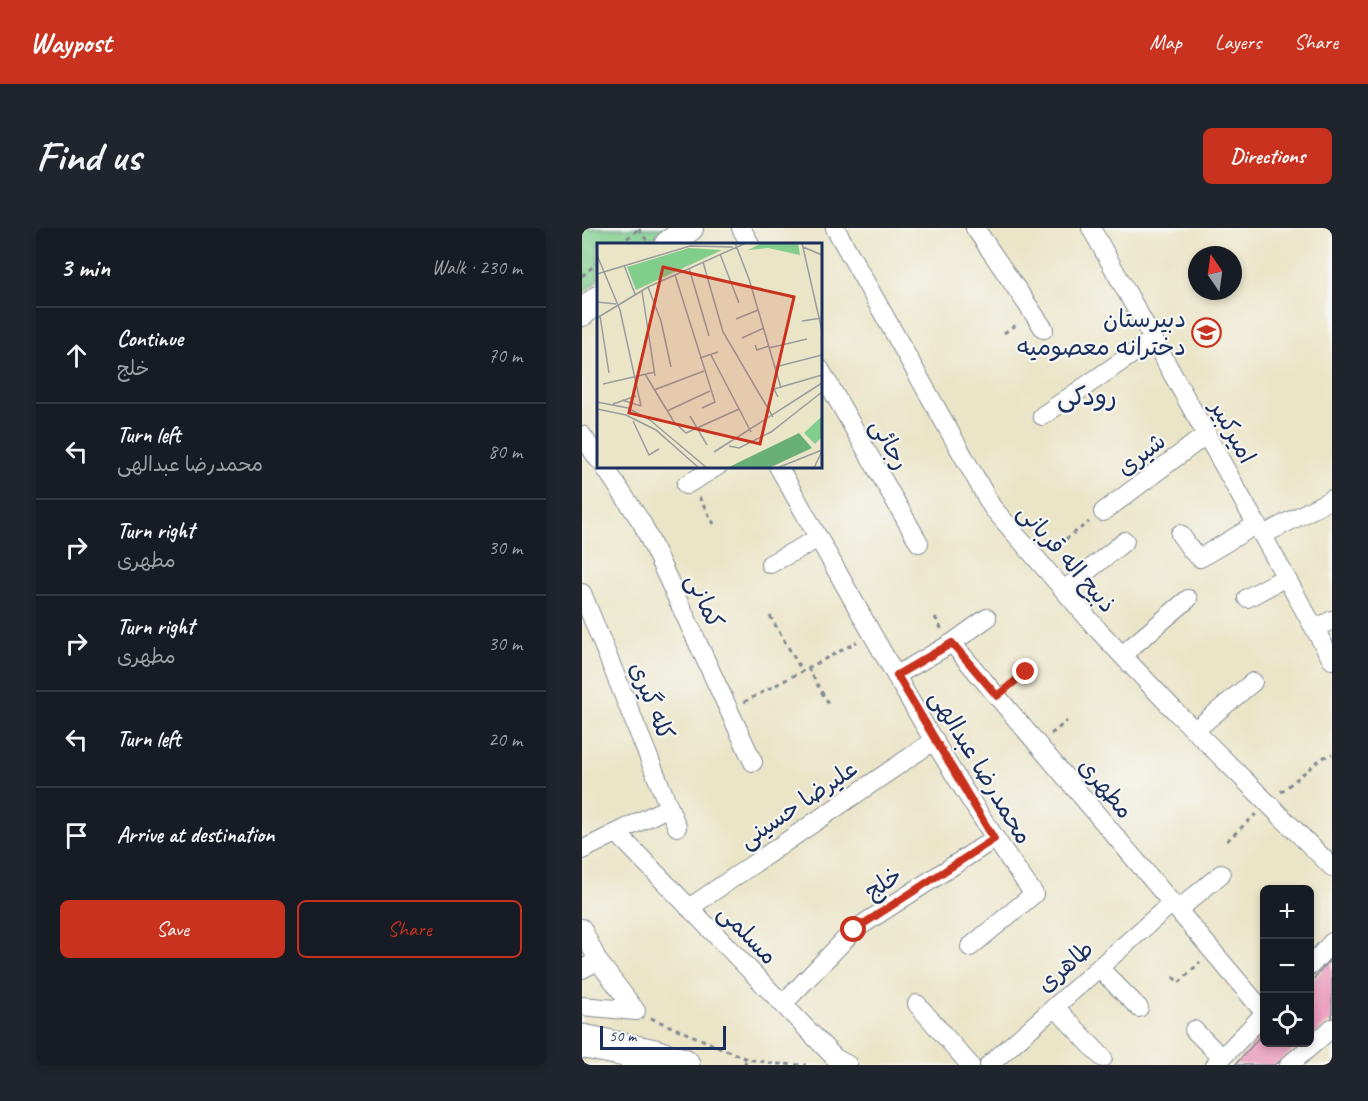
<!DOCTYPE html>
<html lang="en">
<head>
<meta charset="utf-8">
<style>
	:root { --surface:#171b24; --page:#20242c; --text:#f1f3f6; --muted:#9ea1a6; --line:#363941; --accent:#c8321e }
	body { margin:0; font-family:Caveat,"Playpen Sans Arabic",sans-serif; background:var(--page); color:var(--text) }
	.controls { position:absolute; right:18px; bottom:18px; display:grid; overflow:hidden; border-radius:9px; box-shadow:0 3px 9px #0003 }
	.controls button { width:54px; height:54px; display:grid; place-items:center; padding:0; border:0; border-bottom:2px solid var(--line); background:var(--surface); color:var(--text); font:30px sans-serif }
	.compass { position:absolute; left:606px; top:18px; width:54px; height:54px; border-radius:50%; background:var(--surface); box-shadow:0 3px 9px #0003; rotate:347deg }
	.scale { position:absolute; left:18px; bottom:15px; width:126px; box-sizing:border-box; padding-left:6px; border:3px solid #1b2f5e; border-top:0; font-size:16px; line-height:21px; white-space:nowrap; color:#1b2f5e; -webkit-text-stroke:4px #f6f6f2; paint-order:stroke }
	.stop { position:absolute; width:18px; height:18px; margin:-14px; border:4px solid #c8321e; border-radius:50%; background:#fff }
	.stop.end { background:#c8321e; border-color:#fff; box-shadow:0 2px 6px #0008 }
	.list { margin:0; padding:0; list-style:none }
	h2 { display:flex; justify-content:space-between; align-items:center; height:78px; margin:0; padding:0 24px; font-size:26px }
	h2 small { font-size:20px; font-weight:400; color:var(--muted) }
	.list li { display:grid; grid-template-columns:39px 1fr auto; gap:18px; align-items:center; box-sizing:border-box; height:96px; padding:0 24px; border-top:2px solid var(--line) }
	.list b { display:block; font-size:22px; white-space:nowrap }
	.list p { margin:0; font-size:20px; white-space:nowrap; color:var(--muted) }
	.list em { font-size:20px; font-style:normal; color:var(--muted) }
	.actions { display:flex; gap:12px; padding:18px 24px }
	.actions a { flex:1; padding:14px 0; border:2px solid var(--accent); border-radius:9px; text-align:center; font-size:21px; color:var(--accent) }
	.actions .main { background:var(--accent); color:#fff }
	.icon { flex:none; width:33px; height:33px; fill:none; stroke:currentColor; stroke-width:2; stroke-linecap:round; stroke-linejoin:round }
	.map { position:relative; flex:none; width:750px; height:837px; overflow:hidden; border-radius:9px }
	header { display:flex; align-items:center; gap:36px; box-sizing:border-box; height:84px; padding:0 30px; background:var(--accent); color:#fff }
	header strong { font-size:28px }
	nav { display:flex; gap:33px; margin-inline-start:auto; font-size:21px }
	.intro { display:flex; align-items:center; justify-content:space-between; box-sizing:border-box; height:144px; padding:0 36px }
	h1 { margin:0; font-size:42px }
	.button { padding:15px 27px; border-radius:9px; background:var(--accent); color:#fff; font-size:21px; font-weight:700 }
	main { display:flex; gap:36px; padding:0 36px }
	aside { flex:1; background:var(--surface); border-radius:9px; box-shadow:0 3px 9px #0003 }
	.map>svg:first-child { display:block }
	.green { fill:#80cd8c; stroke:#4e7e75; stroke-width:1.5 }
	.building { fill:#ea95b8 }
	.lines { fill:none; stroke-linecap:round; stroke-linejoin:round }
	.street-casing { stroke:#838a92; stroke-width:20 }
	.secondary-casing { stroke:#838a92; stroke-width:28 }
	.highway-casing { stroke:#838a92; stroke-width:35 }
	.path { stroke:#838a92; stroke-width:3; stroke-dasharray:4.5 4.5; stroke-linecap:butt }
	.street { stroke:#fff; stroke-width:18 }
	.secondary { stroke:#fff; stroke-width:26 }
	.highway { stroke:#fff; stroke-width:33 }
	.route { stroke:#c8321e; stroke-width:8 }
	.labels { text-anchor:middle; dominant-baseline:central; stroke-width:4.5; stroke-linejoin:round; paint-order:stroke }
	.poi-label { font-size:24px; fill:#1b2f5e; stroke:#f6f6f2; text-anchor:end }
	.street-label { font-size:24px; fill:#1b2f5e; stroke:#f6f6f2 }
	.neighbourhood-label { font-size:26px; fill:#1b2f5e; stroke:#f6f6f2 }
	.inset-road { fill:none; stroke:#989c9d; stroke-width:1.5 }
	.view { fill:#c8321e; fill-opacity:0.15; stroke:#c8321e; stroke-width:3 }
	.inset-edge { fill:none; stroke:#1b2f5e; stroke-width:3 }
</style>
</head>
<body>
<header>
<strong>Waypost</strong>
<nav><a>Map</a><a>Layers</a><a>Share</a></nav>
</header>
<div class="intro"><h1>Find us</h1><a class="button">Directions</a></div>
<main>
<aside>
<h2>3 min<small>Walk · 230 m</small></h2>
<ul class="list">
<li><svg class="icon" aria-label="ahead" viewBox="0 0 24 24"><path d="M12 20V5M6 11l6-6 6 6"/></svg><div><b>Continue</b><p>خلج</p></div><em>70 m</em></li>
<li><svg class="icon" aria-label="left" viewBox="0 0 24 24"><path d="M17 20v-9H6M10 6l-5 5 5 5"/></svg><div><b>Turn left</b><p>محمدرضا عبدالهی</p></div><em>80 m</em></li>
<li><svg class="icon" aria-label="right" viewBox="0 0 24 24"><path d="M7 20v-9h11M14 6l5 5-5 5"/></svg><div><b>Turn right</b><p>مطهری</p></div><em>30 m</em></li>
<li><svg class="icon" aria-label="right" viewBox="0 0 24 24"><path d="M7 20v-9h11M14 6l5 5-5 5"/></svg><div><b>Turn right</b><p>مطهری</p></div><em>30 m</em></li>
<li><svg class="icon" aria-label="left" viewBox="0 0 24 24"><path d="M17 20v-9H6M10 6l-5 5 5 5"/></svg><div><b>Turn left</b></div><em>20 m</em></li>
<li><svg class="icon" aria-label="arrive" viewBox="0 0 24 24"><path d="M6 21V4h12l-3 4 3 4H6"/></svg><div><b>Arrive at destination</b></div></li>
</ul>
<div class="actions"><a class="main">Save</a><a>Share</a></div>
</aside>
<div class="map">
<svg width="750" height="837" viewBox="0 0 750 837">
	<rect width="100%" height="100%" fill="#f6f6f2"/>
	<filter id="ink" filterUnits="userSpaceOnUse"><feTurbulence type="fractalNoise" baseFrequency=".0167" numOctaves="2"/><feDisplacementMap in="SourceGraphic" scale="12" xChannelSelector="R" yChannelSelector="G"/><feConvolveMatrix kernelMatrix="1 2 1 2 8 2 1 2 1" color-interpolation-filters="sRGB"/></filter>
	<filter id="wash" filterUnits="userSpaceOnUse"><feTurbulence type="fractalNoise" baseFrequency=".008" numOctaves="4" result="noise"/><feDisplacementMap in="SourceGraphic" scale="24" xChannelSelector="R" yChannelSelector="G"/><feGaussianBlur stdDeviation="1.35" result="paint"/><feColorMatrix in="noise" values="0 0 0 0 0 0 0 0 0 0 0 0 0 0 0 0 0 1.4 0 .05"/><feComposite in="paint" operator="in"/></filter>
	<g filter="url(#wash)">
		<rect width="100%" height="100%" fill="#ebe5c7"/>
		<path class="green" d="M0 0H84L63 16H16V52L0 65Z"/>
		<g id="blocks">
			<path class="building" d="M750 730V792L728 810V755Z
				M682 804V814H721L693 837H653Z"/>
		</g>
	</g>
	<g filter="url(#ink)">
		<use href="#blocks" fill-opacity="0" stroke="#838a92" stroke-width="1.5"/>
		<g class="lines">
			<defs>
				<path id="street" d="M159 0 168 16
					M253 0 410 279 517 403 593 483 750 639
					M393 0 462 101
					M509 0 750 432
					M238 141 337 315
					M460 188 572 111
					M0 207 16 231
					M22 238 60 295 171 534
					M196 238C278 382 355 532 452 666L388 719
					M104 257 136 238
					M521 284 625 206
					M598 306 610 323 618 330 675 296
					M681 307 750 271
					M188 336 237 310
					M482 362 543 313
					M0 365 95 599
					M665 370 704 349
					M733 401 750 392
					M370 415 682 784
					M540 427 606 371
					M315 447 370 415 405 390
					M613 502 671 454
					M35 605 253 830 266 837
					M0 622 87 579
					M107 680 353 512
					M596 682 639 646
					M0 700 16 733 54 783
					M728 738 750 714
					M517 740 557 780
					M0 741 16 733
					M201 776 272 702 412 611
					M335 776 388 837
					M0 778 54 783
					M473 779 521 830
					M612 802 640 830
					M407 837 590 675
					M633 837 682 786
					M707 837 750 800"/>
				<path id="secondary" d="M86 16 108 0
					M0 85 16 71"/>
				<path id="highway" d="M0 813 72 828 101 837"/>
			</defs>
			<use href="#street" class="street-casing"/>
			<use href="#secondary" class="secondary-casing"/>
			<use href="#highway" class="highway-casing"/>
			<path class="path" d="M57 1 65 13
				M38 16 58 0
				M0 48 16 34
				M422 105 437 95
				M117 269 132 296
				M469 322 507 294
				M188 388 220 443
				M353 389 360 402
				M226 440 247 477
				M428 457 444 444
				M162 474 275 414
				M469 506 485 493
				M699 564 740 530 750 526
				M645 613 674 586
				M591 749 597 755 618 734
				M69 790 165 831 194 836 224 837
				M162 837 165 831"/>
			<use href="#street" class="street"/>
			<use href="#secondary" class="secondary"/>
			<use href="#highway" class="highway"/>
		</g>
	</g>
	<g class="lines" filter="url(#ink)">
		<path class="route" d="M272 702 412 611 315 447 370 415 415 468 444 444"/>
	</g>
	<defs>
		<symbol id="school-ring" viewBox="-11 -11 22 22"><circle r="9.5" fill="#f6f6f2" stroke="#c8321e" stroke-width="1.5"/><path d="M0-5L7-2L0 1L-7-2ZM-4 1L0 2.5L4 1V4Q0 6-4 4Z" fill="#c8321e"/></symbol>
	</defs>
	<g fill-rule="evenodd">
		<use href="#school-ring" x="608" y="88" width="33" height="33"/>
	</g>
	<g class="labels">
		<g class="poi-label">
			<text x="604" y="91">دبیرستان<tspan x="604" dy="28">دخترانه معصومیه</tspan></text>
		</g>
		<g class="street-label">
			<text transform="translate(651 204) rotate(61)">امیرکبیر</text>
			<text transform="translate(308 216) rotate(61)">رجائی</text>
			<text transform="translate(559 226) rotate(-37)">شیری</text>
			<text transform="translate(485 330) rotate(49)">ذبیح اله قربانی</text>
			<text transform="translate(123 373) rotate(65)">کمانی</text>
			<text transform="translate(70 473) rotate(68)">کله گیری</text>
			<text transform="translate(399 539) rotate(59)">محمدرضا عبدالهی</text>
			<text transform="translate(524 560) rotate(50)">مطهری</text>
			<text transform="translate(216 576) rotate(-34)">علیرضا حسینی</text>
			<text transform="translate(301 655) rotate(-33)">خلج</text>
			<text transform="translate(166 706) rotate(46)">مسلمی</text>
			<text transform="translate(483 738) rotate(-41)">طاهری</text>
		</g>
		<g class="neighbourhood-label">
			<text x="505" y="168">رودکی</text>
		</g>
	</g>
	<g transform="translate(15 15)">
		<rect width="225" height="225" fill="#ebe5c7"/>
		<path d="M165 0H201L203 12 171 5 151 7ZM92 5 125 7 39 47 30 24ZM225 173V194L218 201 207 190Z" fill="#80cd8c"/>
		<path d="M202 190 215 205 172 225H130Z" fill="#68b078"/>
		<path class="inset-road" d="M138 0 152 36 184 145M205 0 225 88M206 4 225 12M123 11 142 60M0 12 23 67 44 163M106 19 126 89 176 174M27 22 38 51M92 25 112 93M0 31 93 3 136 4M78 32 118 159 105 165M51 44 64 78 74 124M45 48 58 133M0 59 19 61M3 73 12 130M0 75 51 44 149 0M139 76 161 67M205 78 225 75M145 95 167 85M158 102 160 107 172 103M172 105 210 96M114 112 154 189M103 115 121 109M178 124 225 112M48 131 77 179 89 190 142 166M6 141 58 129M57 147 107 128M181 154 177 146 225 132M25 157 44 163M0 159 31 165 53 177 110 225M16 161 39 153M0 166 29 172 59 187 102 225M70 168 113 148M93 173 110 202M36 178 52 212 62 206M132 203 142 205 174 189 225 149M117 209 225 140M180 225 225 207M217 225 225 208"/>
		<path class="view" d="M66 24 197 54 163 201 32 170Z"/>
		<rect width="225" height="225" class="inset-edge"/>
	</g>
</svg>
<div class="controls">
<button>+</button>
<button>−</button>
<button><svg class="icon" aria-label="locate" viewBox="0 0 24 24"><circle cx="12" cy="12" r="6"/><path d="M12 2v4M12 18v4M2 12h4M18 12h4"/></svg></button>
</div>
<svg class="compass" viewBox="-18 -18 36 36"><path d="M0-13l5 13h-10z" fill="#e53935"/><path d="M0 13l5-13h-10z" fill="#9ea1a6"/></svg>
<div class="scale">50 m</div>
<div class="stop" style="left:272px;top:702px"></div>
<div class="stop end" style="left:444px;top:444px"></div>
</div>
</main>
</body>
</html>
